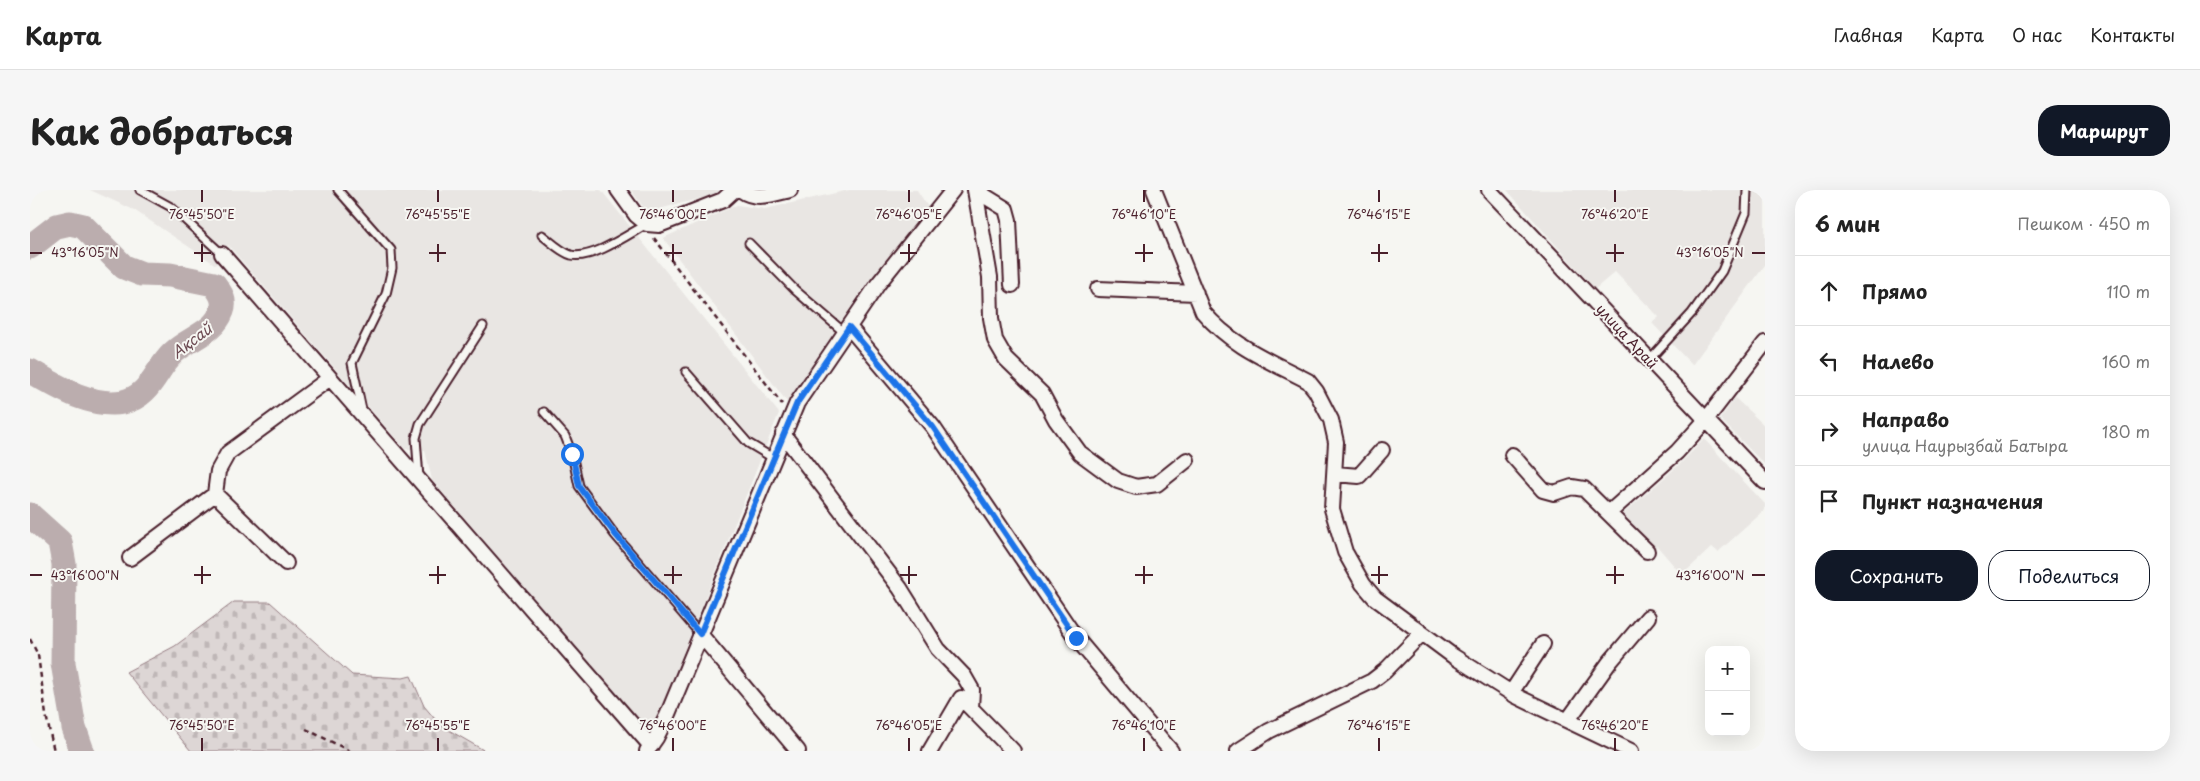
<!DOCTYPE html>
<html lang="ru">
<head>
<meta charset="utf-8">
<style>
	:root { --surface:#fff; --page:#f6f6f6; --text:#222; --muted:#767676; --line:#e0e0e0; --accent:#111827 }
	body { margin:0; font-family:"Playpen Sans",sans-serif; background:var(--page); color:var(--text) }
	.controls { position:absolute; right:15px; bottom:15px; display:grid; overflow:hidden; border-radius:10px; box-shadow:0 5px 20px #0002 }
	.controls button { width:45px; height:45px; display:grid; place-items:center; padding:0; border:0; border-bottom:1px solid var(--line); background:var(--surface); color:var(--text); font:25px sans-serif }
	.stop { position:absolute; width:15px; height:15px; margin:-11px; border:4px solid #1a73e8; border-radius:50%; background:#fff }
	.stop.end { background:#1a73e8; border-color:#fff; box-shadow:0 1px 5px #0008 }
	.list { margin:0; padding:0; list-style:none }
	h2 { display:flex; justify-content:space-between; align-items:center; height:65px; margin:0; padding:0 20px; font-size:21px }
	h2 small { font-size:16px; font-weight:400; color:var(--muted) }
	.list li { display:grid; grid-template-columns:32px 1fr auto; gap:15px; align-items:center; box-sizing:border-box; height:70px; padding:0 20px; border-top:1px solid var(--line) }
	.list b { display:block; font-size:19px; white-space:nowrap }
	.list p { margin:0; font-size:16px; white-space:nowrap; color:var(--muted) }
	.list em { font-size:16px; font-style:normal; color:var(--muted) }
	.actions { display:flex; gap:10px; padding:15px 20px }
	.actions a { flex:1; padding:11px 0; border:1px solid var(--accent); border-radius:20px; text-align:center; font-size:18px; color:var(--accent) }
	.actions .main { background:var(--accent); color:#fff }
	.icon { flex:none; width:28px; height:28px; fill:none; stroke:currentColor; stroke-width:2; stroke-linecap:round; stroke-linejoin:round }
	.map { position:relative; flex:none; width:1735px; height:561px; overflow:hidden; border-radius:20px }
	header { display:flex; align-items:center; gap:30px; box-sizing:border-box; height:70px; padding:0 25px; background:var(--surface); border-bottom:1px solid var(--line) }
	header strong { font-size:24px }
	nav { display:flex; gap:28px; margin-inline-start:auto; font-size:18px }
	.intro { display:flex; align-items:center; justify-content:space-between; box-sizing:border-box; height:120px; padding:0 30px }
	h1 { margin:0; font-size:35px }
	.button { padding:12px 22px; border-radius:20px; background:var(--accent); color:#fff; font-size:18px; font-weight:700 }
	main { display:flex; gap:30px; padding:0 30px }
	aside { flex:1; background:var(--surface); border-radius:20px; box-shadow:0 5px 20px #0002 }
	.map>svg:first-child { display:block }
	.built { fill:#e9e6e3 }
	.cemetery { fill:url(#cemetery-stones); stroke:#947a80 }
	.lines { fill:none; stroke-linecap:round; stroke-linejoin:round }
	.river { stroke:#bbadae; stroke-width:25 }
	.service-casing { stroke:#4a1f2b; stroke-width:11 }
	.minor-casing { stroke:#4a1f2b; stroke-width:18 }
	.path { stroke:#4a1f2b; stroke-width:2.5; stroke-dasharray:5 4; stroke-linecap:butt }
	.service { stroke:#f6f6f2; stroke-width:7 }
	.minor { stroke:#f6f6f2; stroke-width:14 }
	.route { stroke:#1a73e8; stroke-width:6 }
	.ticks { fill:none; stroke:#4a1f2b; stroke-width:2 }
	.labels { text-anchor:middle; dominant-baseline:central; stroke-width:4; stroke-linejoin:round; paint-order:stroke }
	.street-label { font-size:14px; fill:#4a1f2b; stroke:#f6f6f2 }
	.water-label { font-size:15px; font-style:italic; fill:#6c4a52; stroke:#f6f6f2 }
	.ticks-label { font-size:12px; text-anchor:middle; fill:#4a1f2b; stroke:#f6f6f2; stroke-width:4; stroke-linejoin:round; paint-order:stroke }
</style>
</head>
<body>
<header>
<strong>Карта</strong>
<nav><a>Главная</a><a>Карта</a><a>О нас</a><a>Контакты</a></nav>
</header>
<div class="intro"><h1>Как добраться</h1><a class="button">Маршрут</a></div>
<main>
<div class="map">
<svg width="1735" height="561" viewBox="0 0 1735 561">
	<defs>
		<pattern id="cemetery-stones" width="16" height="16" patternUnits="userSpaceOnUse" patternTransform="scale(1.25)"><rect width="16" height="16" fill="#ddd6d5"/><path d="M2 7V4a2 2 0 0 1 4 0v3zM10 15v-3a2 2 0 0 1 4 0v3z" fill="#bfb7b7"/></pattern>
	</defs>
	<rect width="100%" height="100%" fill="#f6f6f2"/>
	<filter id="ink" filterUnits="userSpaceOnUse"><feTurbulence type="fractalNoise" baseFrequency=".02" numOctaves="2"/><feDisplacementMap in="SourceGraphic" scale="10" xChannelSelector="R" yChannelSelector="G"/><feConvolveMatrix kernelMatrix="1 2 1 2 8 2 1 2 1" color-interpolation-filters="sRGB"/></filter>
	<g filter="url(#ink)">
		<path class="built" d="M60 0H571L749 223 626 531 614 536 402 290 395 260 375 259 198 55 186 75 104 20Z
			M601 0H688V4L617 22Z
			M819 0H887L898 17 833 99 757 212 633 48 707 15 735 19Z
			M1477 0H1735V75L1662 175 1622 133 1629 127 1585 82 1565 99Z
			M1705 208 1735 236V275L1690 229Z
			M1674 249 1735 314V320L1688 362 1682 357 1652 385 1627 356 1623 360 1594 332 1592 325 1651 273Z"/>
		<path class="cemetery" d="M204 412H240L322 485 373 488 381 486 394 516 410 535 455 561H161L96 482 145 456Z"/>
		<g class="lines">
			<path class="river" d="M0 57 27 36 40 33 53 36 94 77 112 84 140 85 184 94C190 102 196 110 192 121 183 144 160 147 143 163 125 180 121 206 93 212 60 218 27 196 0 181
				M0 325 30 352 34 374 33 473 44 538 52 561"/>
			<defs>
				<path id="service" d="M110 0 141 17 192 64
					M308 0 361 60 362 78 356 104 322 173 332 220
					M512 45C520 51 531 62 541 65 562 70 599 44 617 34
					M719 53 765 100 815 143
					M1619 170 1662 123 1692 81 1716 23 1717 0
					M656 182 718 253 743 268
					M514 222 535 246 542 264 549 296 585 345 670 444
					M389 288 386 248 390 234 453 136"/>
				<path id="minor" d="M588 0 606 25 617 34 629 35 693 10 704 0
					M711 0C726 11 744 4 760 0
					M945 0 960 87 961 128 965 150 976 169 1012 204 1026 230 1050 263 1088 291 1106 297 1127 294 1157 270
					M945 0 976 19 979 30 982 95
					M1124 0 1173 122C1203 157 1238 170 1278 191L1286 201 1301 230 1306 252 1302 319 1315 362 1333 394 1345 408 1423 466 1486 506 1601 561
					M1459 0 1735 292
					M192 64 621 556
					M1068 99 1166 103
					M819 137 903 237 1046 448 1141 561
					M753 244 870 398 908 459 934 486 942 500 941 518
					M1482 265 1513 300 1524 303 1542 297 1554 299 1617 361
					M1305 284 1329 286 1352 260
					M185 304 256 373
					M1580 322 1647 262 1675 231 1735 153
					M100 368 185 304 188 281 198 263 300 188
					M670 444 768 561
					M1481 503 1513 454
					M1538 530 1579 473 1618 427
					M617 561 626 548 637 526 767 213 848 94 923 0
					M900 561 931 508 983 561
					M1208 561 1239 541 1342 491 1355 481 1392 443"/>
			</defs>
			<use href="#service" class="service-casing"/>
			<use href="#minor" class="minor-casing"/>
			<path class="path" d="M624 48 752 214
				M0 449 8 465 16 525 24 561
				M276 539 320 561"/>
			<use href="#service" class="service"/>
			<use href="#minor" class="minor"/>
		</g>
	</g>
	<g class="lines" filter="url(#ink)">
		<path class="route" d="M542 264 549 296 585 344 670 444 767 213 819 137 903 237 1046 448"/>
	</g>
	<path class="ticks" d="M172 0V12M408 0V12M643 0V12M879 0V12M1114 0V12M1349 0V12M1585 0V12M172 54V72M408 54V72M643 54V72M879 54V72M1114 54V72M1349 54V72M1585 54V72M0 63H12M164 63H181M399 63H416M634 63H652M870 63H887M1105 63H1123M1341 63H1358M1576 63H1594M1722 63H1735M172 376V394M408 376V394M643 376V394M879 376V394M1114 376V394M1349 376V394M1585 376V394M0 385H12M164 385H181M399 385H416M634 385H652M870 385H887M1105 385H1123M1341 385H1358M1576 385H1594M1722 385H1735M172 548V561M408 548V561M643 548V561M879 548V561M1114 548V561M1349 548V561M1585 548V561"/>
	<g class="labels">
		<g class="street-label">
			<text transform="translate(1597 146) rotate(47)">улица Арай</text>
		</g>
		<g class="water-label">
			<text transform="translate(161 150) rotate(-37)">Ақсай</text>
		</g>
	</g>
	<g class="ticks-label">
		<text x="172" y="29">76°45'50"E</text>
		<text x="408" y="29">76°45'55"E</text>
		<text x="643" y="29">76°46'00"E</text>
		<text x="879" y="29">76°46'05"E</text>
		<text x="1114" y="29">76°46'10"E</text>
		<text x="1349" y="29">76°46'15"E</text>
		<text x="1585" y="29">76°46'20"E</text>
		<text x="55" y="67">43°16'05"N</text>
		<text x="1680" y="67">43°16'05"N</text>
		<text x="55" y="390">43°16'00"N</text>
		<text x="1680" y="390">43°16'00"N</text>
		<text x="172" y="540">76°45'50"E</text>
		<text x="408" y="540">76°45'55"E</text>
		<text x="643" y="540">76°46'00"E</text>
		<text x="879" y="540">76°46'05"E</text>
		<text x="1114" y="540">76°46'10"E</text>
		<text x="1349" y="540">76°46'15"E</text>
		<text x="1585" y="540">76°46'20"E</text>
	</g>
</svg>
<div class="controls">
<button>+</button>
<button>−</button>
</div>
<div class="stop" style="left:542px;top:264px"></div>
<div class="stop end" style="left:1046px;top:448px"></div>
</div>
<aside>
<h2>6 мин<small>Пешком · 450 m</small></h2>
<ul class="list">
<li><svg class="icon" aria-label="ahead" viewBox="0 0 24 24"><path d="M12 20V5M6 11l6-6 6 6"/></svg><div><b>Прямо</b></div><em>110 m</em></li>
<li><svg class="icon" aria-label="left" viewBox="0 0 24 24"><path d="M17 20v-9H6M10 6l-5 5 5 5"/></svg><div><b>Налево</b></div><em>160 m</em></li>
<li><svg class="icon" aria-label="right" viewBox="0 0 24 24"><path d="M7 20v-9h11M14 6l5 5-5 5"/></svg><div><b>Направо</b><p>улица Наурызбай Батыра</p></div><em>180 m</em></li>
<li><svg class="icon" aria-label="arrive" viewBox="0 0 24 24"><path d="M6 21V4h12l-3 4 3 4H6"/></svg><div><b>Пункт назначения</b></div></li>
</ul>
<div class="actions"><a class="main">Сохранить</a><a>Поделиться</a></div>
</aside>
</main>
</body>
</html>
